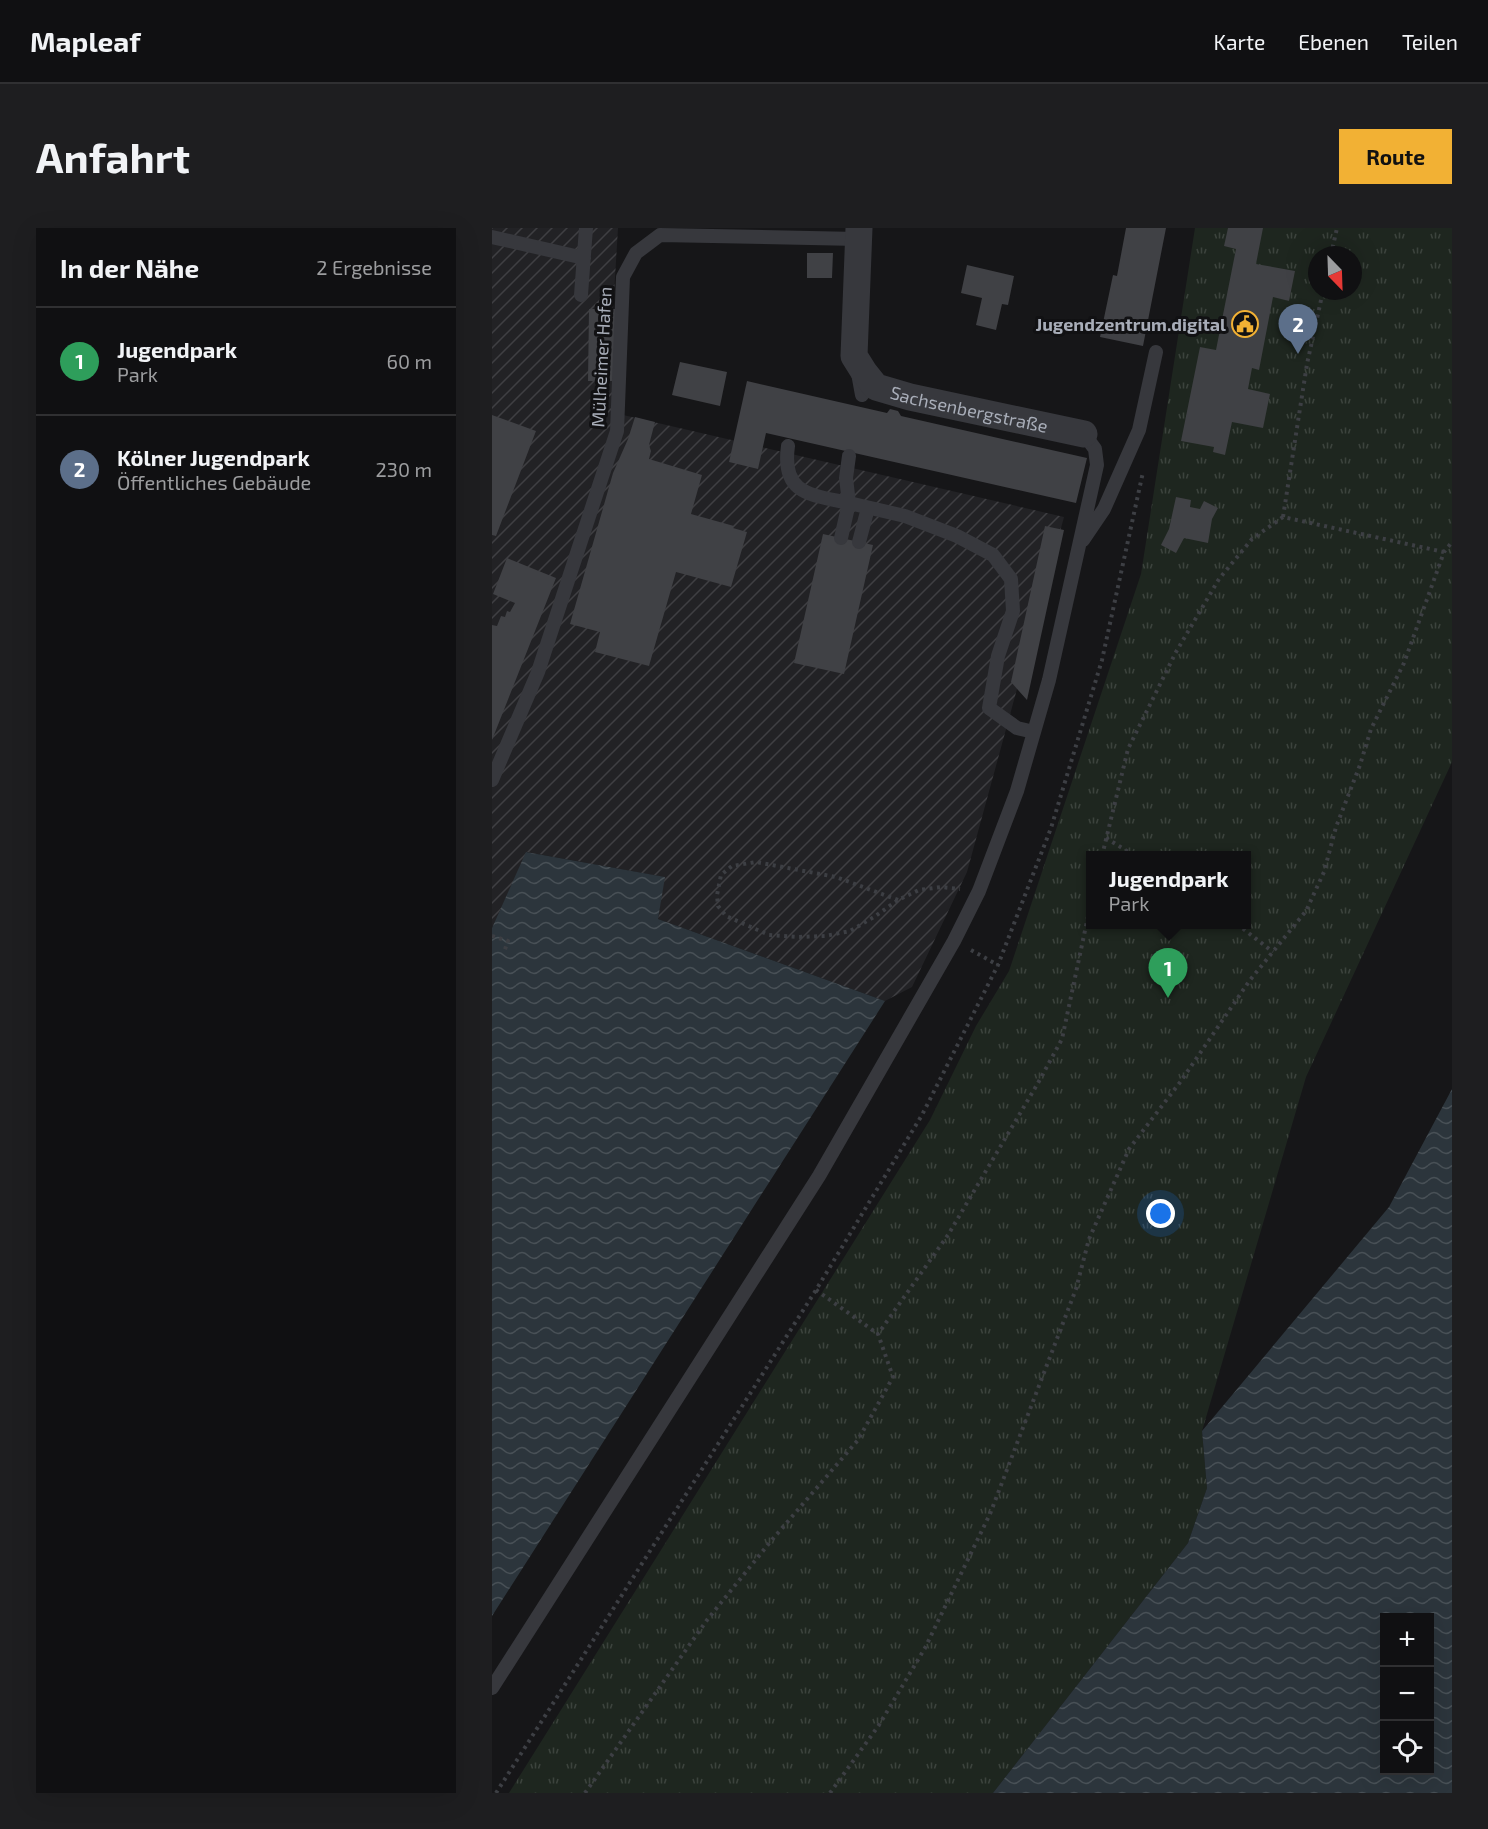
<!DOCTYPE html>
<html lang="de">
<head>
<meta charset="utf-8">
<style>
	:root { --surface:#101012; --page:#1e1e20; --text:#f1f3f6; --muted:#9c9d9f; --line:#303032; --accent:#f2b134 }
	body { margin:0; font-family:"Exo 2",sans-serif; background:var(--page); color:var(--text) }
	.controls { position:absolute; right:18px; bottom:18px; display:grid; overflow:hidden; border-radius:0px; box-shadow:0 6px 24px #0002 }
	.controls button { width:54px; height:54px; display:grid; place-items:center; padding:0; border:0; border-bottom:2px solid var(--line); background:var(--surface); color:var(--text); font:30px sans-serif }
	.compass { position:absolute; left:816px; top:18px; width:54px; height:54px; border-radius:50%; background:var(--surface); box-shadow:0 6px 24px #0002; rotate:157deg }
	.you { position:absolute; left:669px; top:986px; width:21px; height:21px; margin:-15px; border:4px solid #fff; border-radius:50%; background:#1a73e8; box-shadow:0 0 0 9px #1a73e833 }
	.badge { display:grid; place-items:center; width:39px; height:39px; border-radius:50%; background:var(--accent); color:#fff; font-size:20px; font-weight:700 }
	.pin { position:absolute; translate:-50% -50px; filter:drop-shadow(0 2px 3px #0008) }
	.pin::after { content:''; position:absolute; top:32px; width:21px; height:18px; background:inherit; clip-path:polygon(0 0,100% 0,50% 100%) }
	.popup { position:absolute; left:594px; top:623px; width:165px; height:78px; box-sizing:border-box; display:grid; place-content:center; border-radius:0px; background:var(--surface); filter:drop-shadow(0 2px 4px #0005); font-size:20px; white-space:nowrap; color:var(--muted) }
	.popup b { font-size:22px; color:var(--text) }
	.popup::after { content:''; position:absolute; left:50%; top:100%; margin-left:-12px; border:12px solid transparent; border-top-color:var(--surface) }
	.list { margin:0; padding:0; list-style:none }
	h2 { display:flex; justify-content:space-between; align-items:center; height:78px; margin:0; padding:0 24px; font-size:26px }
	h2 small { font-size:20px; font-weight:400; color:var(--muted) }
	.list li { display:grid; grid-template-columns:39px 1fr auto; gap:18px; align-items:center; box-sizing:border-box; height:108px; padding:0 24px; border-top:2px solid var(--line) }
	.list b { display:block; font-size:22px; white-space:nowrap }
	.list p { margin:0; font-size:20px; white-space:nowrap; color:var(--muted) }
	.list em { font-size:20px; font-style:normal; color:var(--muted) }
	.icon { flex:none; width:33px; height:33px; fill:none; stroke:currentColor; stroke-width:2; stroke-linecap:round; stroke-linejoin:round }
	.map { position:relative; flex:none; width:960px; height:1565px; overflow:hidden; border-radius:0px }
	header { display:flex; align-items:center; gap:36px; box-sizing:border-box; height:84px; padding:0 30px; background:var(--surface); border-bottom:2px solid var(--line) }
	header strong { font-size:28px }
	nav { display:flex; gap:33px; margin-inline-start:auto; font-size:21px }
	.intro { display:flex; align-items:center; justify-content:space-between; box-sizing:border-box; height:144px; padding:0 36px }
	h1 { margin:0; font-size:42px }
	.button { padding:15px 27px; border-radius:0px; background:var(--accent); color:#111; font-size:21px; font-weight:700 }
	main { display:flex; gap:36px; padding:0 36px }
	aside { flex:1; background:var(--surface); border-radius:0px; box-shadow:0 6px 24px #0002 }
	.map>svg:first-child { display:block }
	.industrial { fill:url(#industrial-furrows) }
	.grass { fill:url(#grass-tufts); fill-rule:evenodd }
	.water { fill:url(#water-waves); fill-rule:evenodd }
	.building { fill:#404145 }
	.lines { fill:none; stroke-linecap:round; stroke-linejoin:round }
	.path { stroke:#3d3f44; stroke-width:4; stroke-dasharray:3 4.5; stroke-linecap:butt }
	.service { stroke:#37383d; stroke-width:14 }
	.minor { stroke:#37383d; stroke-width:27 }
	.labels { text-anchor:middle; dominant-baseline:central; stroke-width:6; stroke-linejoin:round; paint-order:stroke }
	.poi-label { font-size:18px; font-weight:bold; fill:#a8adb8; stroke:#111113; text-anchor:end }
	.street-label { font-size:18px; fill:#a8adb8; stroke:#111113 }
</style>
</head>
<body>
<header>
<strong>Mapleaf</strong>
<nav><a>Karte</a><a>Ebenen</a><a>Teilen</a></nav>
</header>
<div class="intro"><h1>Anfahrt</h1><a class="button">Route</a></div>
<main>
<aside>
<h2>In der Nähe<small>2 Ergebnisse</small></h2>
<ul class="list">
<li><span class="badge" style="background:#2e9e5b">1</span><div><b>Jugendpark</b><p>Park</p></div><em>60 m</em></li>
<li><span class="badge" style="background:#5c6f8a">2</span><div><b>Kölner Jugendpark</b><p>Öffentliches Gebäude</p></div><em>230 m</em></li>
</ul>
</aside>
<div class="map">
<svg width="960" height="1565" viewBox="0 0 960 1565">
	<defs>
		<pattern id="industrial-furrows" width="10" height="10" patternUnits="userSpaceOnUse" patternTransform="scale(1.5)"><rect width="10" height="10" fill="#222225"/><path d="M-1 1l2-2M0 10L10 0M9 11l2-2" fill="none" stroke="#3f3f43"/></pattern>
		<pattern id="grass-tufts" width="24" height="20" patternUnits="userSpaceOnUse" patternTransform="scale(1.5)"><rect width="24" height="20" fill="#1e261f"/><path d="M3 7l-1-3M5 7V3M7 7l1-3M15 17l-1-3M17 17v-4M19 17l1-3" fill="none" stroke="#3c433d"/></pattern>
		<pattern id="water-waves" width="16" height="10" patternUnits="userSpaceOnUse" patternTransform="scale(1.5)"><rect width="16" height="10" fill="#2c353c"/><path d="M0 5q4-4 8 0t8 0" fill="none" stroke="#485056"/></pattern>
	</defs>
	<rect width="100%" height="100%" fill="#161618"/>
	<path class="industrial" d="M0 0H126L119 116 131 187 572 289 475 644 420 759 393 773 166 691 172 649 35 624 0 700Z"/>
	<path class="grass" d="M703 0H960V534L814 849 710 1203 715 1260 696 1315 501 1565H17L438 892 484 798 517 743 649 346ZM825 27H861V63H825ZM598 628H754V696H598Z"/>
	<path class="water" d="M34 624 173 649 166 691 393 773 0 1388V700Z
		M960 861V1565H501L696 1315 715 1260 710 1203 897 979ZM892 1390H938V1542H892Z"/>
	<path class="building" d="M634 0H674L651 118 608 109 621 47 625 48Z
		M736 0H771L764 36 803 43 797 73 781 69 767 142 760 140 756 161 778 166 771 200 740 194 733 227 721 224 722 219 689 213 708 119 724 122 744 21 732 18Z
		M315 25H341L340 50H315Z
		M475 37 522 48 516 77 510 76 504 102 484 97 490 70 469 65Z
		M97 81H124L123 153H96Z
		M188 134 235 144 228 178 180 167Z
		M255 153 395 185 398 181 406 183 409 188 595 230 584 275 274 205 266 241 237 234Z
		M0 187 44 203 4 308 0 307Z
		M143 189 163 194 157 217 159 223 157 231 210 247 199 286 242 298 241 300 255 304 239 359 184 344 157 438 103 424 108 404 78 396 121 245 136 211Z
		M684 269 699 272 698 279 708 281 712 273 726 280 720 291 716 315 692 310 684 325 669 317 677 301Z
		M553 298 572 302 535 472 519 454Z
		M331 306 381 317 352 446 302 435Z
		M15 330 64 350 0 512V397L5 398 9 388 13 389 15 383 18 384 23 375 1 366Z"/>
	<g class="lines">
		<path class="path" d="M839 27 845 0
			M791 289 815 136 831 63
			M614 610 643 628
			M610 628 636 521 684 424 727 351 760 311 791 289 952 324
			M406 672 344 649 264 634 240 638 229 647 225 667 226 678 234 688 277 707 306 709 333 708 358 703 382 689 406 672 427 662 449 659 468 661
			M745 696 781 724
			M0 708 16 713 12 724
			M479 722 506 737
			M324 1062 386 1106
			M4 1565 324 1062 430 887 506 737 559 600 610 432 651 244
			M93 1565 215 1392 279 1313 366 1212 401 1149 386 1106 456 1007 546 855 570 811 598 679
			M338 1565 387 1497 433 1420 498 1286 584 1061 597 1011 637 921 689 853 758 752 814 683 832 644 844 599 868 537 879 501 912 435 952 324 960 314"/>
		<path class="service" d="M0 9 92 30
			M89 67 94 0
			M366 145 370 167
			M296 218C289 267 320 267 357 275L354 250 357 228
			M349 310 357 275 413 288 465 308 501 327 519 351 521 383 506 428 497 480 525 500 542 504
			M591 312 612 281 647 202 664 124
			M367 314 376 280
			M0 552 46 444 125 203 131 49 144 25 168 7 366 11
			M0 1460 327 948 462 713 487 663 525 563 557 452 605 237 603 221 592 206"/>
		<path class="minor" id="s1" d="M367 0 362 128 372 144 384 159 418 169 592 206"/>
	</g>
	<defs>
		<symbol id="civic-ring" viewBox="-11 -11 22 22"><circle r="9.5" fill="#111113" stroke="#f2b134" stroke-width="1.5"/><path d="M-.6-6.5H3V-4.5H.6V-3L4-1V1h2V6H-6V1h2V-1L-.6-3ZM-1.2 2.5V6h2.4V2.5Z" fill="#f2b134"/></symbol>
	</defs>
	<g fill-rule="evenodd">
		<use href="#civic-ring" x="738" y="81" width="30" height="30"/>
	</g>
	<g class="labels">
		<g class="poi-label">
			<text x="734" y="96">Jugendzentrum.digital</text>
		</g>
		<g class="street-label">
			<text transform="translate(109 129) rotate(-87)">Mülheimer Hafen</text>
			<text stroke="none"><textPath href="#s1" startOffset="262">Sachsenbergstraße</textPath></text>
		</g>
	</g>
</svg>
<div class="controls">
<button>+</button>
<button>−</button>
<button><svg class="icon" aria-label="locate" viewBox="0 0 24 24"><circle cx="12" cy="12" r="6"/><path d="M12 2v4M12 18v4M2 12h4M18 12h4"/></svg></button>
</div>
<svg class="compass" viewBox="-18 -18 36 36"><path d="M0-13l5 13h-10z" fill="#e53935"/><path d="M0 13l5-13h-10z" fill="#9c9d9f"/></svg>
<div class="you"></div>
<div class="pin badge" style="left:676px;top:770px;background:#2e9e5b">1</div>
<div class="popup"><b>Jugendpark</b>Park</div>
<div class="pin badge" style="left:806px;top:126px;background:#5c6f8a">2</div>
</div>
</main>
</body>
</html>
